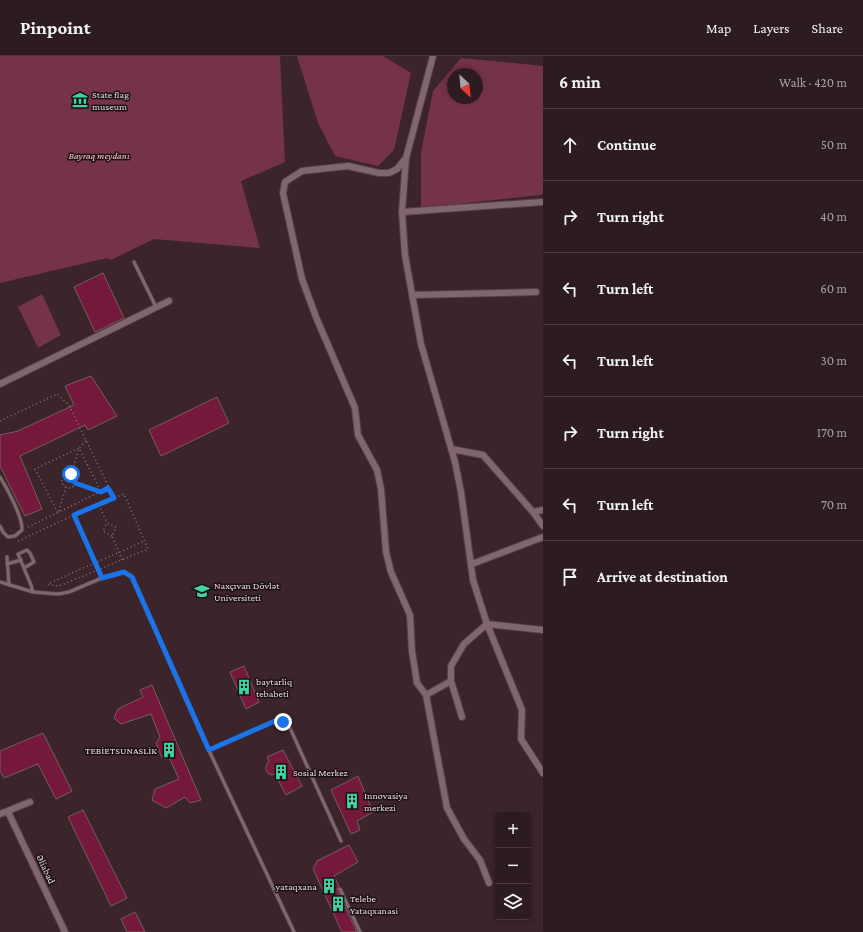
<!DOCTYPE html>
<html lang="en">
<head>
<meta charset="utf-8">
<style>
	:root { --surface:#2c1b20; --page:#342429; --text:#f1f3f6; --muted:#a6a1a5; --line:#48393e }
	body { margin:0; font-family:"Crimson Pro",serif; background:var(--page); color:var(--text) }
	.controls { position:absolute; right:12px; bottom:12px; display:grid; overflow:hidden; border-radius:4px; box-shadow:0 2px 6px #0003 }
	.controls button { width:36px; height:36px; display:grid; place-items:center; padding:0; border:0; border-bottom:1px solid var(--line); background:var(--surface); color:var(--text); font:20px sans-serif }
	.compass { position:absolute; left:447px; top:12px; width:36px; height:36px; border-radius:50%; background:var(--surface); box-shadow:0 2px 6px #0003; rotate:154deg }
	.stop { position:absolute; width:12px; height:12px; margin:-9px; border:3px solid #1a73e8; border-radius:50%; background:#fff }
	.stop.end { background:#1a73e8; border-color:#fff; box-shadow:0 1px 4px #0008 }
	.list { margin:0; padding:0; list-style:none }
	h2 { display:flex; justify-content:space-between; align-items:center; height:52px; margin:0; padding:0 16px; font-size:17px }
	h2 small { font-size:13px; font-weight:400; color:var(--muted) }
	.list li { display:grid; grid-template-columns:26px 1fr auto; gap:12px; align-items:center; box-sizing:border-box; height:72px; padding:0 16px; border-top:1px solid var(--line) }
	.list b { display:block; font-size:15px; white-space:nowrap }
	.list em { font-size:13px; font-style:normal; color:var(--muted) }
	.icon { flex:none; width:22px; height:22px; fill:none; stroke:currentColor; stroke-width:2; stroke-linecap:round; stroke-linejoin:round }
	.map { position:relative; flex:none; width:543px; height:876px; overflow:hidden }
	header { display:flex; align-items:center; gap:24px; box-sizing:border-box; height:56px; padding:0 20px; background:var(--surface); border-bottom:1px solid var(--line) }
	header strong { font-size:19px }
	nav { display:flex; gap:22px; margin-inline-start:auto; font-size:14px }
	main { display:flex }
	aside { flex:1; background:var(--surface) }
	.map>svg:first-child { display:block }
	.green { fill:#753347; fill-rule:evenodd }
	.building { fill:#74193b; stroke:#775c62 }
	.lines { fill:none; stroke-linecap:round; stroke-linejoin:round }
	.service-casing { stroke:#554247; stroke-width:4.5 }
	.minor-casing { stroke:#554247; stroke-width:8 }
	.path { stroke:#8a767b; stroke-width:1.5; stroke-dasharray:1 3; stroke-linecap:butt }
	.service { stroke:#81676d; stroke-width:3 }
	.minor { stroke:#81676d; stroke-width:6 }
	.route { stroke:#1a73e8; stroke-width:5 }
	.labels { text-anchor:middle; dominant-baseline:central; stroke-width:3; stroke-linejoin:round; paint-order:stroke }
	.poi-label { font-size:10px; fill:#e9d9dc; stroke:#1b1113; text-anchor:start }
	.park-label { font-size:10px; font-style:italic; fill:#fdc7d3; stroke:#1b1113 }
	.street-label { font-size:10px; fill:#e9d9dc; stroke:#1b1113 }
</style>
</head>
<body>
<header>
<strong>Pinpoint</strong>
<nav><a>Map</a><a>Layers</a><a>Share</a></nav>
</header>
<main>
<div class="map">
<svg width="543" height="876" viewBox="0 0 543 876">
	<rect width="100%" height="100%" fill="#3b242a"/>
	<path class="green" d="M0 0H280L285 106 241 125 260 192 154 183 111 204 107 202 0 227Z
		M297 0H383L411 17 394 94 378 110 335 100 318 67Z
		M461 2 543 10V137L541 139 421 152V96L433 35ZM453 18H477V42H453Z
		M42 238 61 279 38 292 18 251Z"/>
	<path class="building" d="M103 217 124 262 95 276 74 231Z
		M91 320 117 360 88 374 85 369 20 400 42 453 25 460 0 410V379L18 375 74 349 65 330Z
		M217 341 229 367 161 400 149 374Z
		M244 610 259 646 246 653 230 616Z
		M152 629 201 744 190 747 185 741 166 752 152 744 155 733 179 723 169 701 166 703 162 702 156 687 160 681 151 658 121 668 114 662 118 653 143 641 140 634Z
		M43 677 72 735 56 743 38 708 4 722 0 715V695Z
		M283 694 302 730 286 739 275 718 271 719 268 717 266 714V710L269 705 267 701Z
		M358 720 373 756 357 765 360 774 351 778 331 734Z
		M83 754 127 842 111 850 68 761Z
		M349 789 358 806 334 820 339 830 337 834 357 876H342L313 813 317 805Z
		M135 856 145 876H127L121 863Z"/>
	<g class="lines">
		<defs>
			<path id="service" d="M134 206 156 251
				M0 421C7 432 23 462 22 474L15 480 8 481 3 476 0 470
				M7 501 9 529
				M7 508 21 504
				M24 512 34 506 30 497 27 494 18 498 31 529 33 536
				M0 526 33 536 58 538 69 536 102 522 124 516 132 521 198 671 294 876
				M209 694 275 665 283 666 290 672 341 785
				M340 833 360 876"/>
			<path id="minor" d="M433 0 406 102 402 156 405 199 421 288 455 406 461 436 473 524 487 568 522 654 521 683 543 717
				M406 102 397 113 389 117H379L348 110 302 115 285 126 283 137 302 223 316 261 355 352 358 379 377 414 381 433 386 496 391 516 410 559 412 595 417 627 426 639 447 752 464 783 480 804 489 827
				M402 156 543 146
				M412 239 536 236
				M0 328 169 245
				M451 393 483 399 533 456 543 470
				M533 456 543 454
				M472 508 543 481
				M426 639 451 625
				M462 661 451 625V610L464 588 487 568 543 574
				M0 758 30 746
				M9 758 65 876"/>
		</defs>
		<use href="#service" class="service-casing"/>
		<use href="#minor" class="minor-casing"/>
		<path class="path" d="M0 365 57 338 69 349 114 442
			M71 418 79 392 86 385
			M62 425a7 7 0 1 1 14 0a7 7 0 1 1-14 0Z
			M75 427 100 435
			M66 431 58 457 35 413 79 392 101 436
			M99 449 107 467
			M28 471 108 432
			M112 480 103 475 107 467 116 471 112 480 122 504
			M18 485 74 459
			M100 517 95 507 74 459 124 438 148 493 59 530 50 529 48 528C80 513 112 500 144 485"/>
		<use href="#service" class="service"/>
		<use href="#minor" class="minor"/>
	</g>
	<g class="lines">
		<path class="route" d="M71 418 75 422V427L101 436 108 432 114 442 74 459 102 522 124 516 132 521 209 694 275 665 283 666"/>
	</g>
	<defs>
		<symbol id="museum-bare" viewBox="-9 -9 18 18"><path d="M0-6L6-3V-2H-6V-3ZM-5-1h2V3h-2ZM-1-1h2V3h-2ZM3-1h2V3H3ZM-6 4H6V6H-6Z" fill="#3fd4a2" stroke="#1b1113" stroke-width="2.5" paint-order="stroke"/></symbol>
		<symbol id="university-bare" viewBox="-9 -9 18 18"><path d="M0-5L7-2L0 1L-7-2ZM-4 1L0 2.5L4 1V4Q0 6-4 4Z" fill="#3fd4a2" stroke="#1b1113" stroke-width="2.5" paint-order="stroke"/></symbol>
		<symbol id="building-bare" viewBox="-9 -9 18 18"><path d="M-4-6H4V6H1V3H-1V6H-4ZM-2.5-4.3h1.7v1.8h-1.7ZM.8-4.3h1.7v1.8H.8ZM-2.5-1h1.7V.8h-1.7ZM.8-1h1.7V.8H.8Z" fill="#3fd4a2" stroke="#1b1113" stroke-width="2.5" paint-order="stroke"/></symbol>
	</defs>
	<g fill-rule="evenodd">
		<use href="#museum-bare" x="69" y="33" width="22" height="22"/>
		<use href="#university-bare" x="191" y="524" width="22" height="22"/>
		<use href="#building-bare" x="233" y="620" width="22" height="22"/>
		<use href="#building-bare" x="158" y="683" width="22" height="22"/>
		<use href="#building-bare" x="270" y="705" width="22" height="22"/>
		<use href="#building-bare" x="341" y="734" width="22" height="22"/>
		<use href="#building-bare" x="318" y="819" width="22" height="22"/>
		<use href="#building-bare" x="327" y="837" width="22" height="22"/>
	</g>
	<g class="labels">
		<g class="poi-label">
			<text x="92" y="38">State flag<tspan x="92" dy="12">museum</tspan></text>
			<text x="214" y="529">Naxçıvan Dövlət<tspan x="214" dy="12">Universiteti</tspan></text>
			<text x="256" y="625">baytarliq<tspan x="256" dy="12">tebabeti</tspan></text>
			<text x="157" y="694" text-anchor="end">TEBİETSUNASLİK</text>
			<text x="293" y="716">Sosial Merkez</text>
			<text x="364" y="739">Innovasiya<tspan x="364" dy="12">merkezi</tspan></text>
			<text x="317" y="830" text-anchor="end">yataqxana</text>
			<text x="350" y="842">Telebe<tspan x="350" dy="12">Yataqxanasi</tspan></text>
		</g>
		<g class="park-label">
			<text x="99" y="99">Bayraq meydanı</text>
		</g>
		<g class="street-label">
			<text transform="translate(46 813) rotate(65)">Əliabad</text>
		</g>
	</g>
</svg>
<div class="controls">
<button>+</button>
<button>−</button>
<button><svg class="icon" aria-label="layers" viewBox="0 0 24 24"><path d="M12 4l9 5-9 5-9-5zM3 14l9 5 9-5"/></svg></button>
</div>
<svg class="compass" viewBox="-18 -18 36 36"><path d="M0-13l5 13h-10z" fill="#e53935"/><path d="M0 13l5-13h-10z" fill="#a6a1a5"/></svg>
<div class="stop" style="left:71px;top:418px"></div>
<div class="stop end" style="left:283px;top:666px"></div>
</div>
<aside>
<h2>6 min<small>Walk · 420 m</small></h2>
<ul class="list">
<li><svg class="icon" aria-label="ahead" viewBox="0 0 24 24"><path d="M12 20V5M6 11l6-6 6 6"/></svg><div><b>Continue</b></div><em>50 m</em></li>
<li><svg class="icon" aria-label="right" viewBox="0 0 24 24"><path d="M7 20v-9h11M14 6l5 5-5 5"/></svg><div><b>Turn right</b></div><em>40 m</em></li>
<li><svg class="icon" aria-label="left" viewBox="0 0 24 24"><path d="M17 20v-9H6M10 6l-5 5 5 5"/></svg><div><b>Turn left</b></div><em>60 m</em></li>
<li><svg class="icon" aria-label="left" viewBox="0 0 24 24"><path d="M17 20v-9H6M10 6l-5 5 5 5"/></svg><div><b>Turn left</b></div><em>30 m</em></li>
<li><svg class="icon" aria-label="right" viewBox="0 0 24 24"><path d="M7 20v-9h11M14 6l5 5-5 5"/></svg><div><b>Turn right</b></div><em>170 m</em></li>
<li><svg class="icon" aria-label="left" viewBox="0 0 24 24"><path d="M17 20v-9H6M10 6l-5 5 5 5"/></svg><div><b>Turn left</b></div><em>70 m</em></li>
<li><svg class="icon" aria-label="arrive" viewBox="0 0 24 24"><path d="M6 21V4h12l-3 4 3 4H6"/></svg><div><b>Arrive at destination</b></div></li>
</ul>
</aside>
</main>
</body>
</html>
